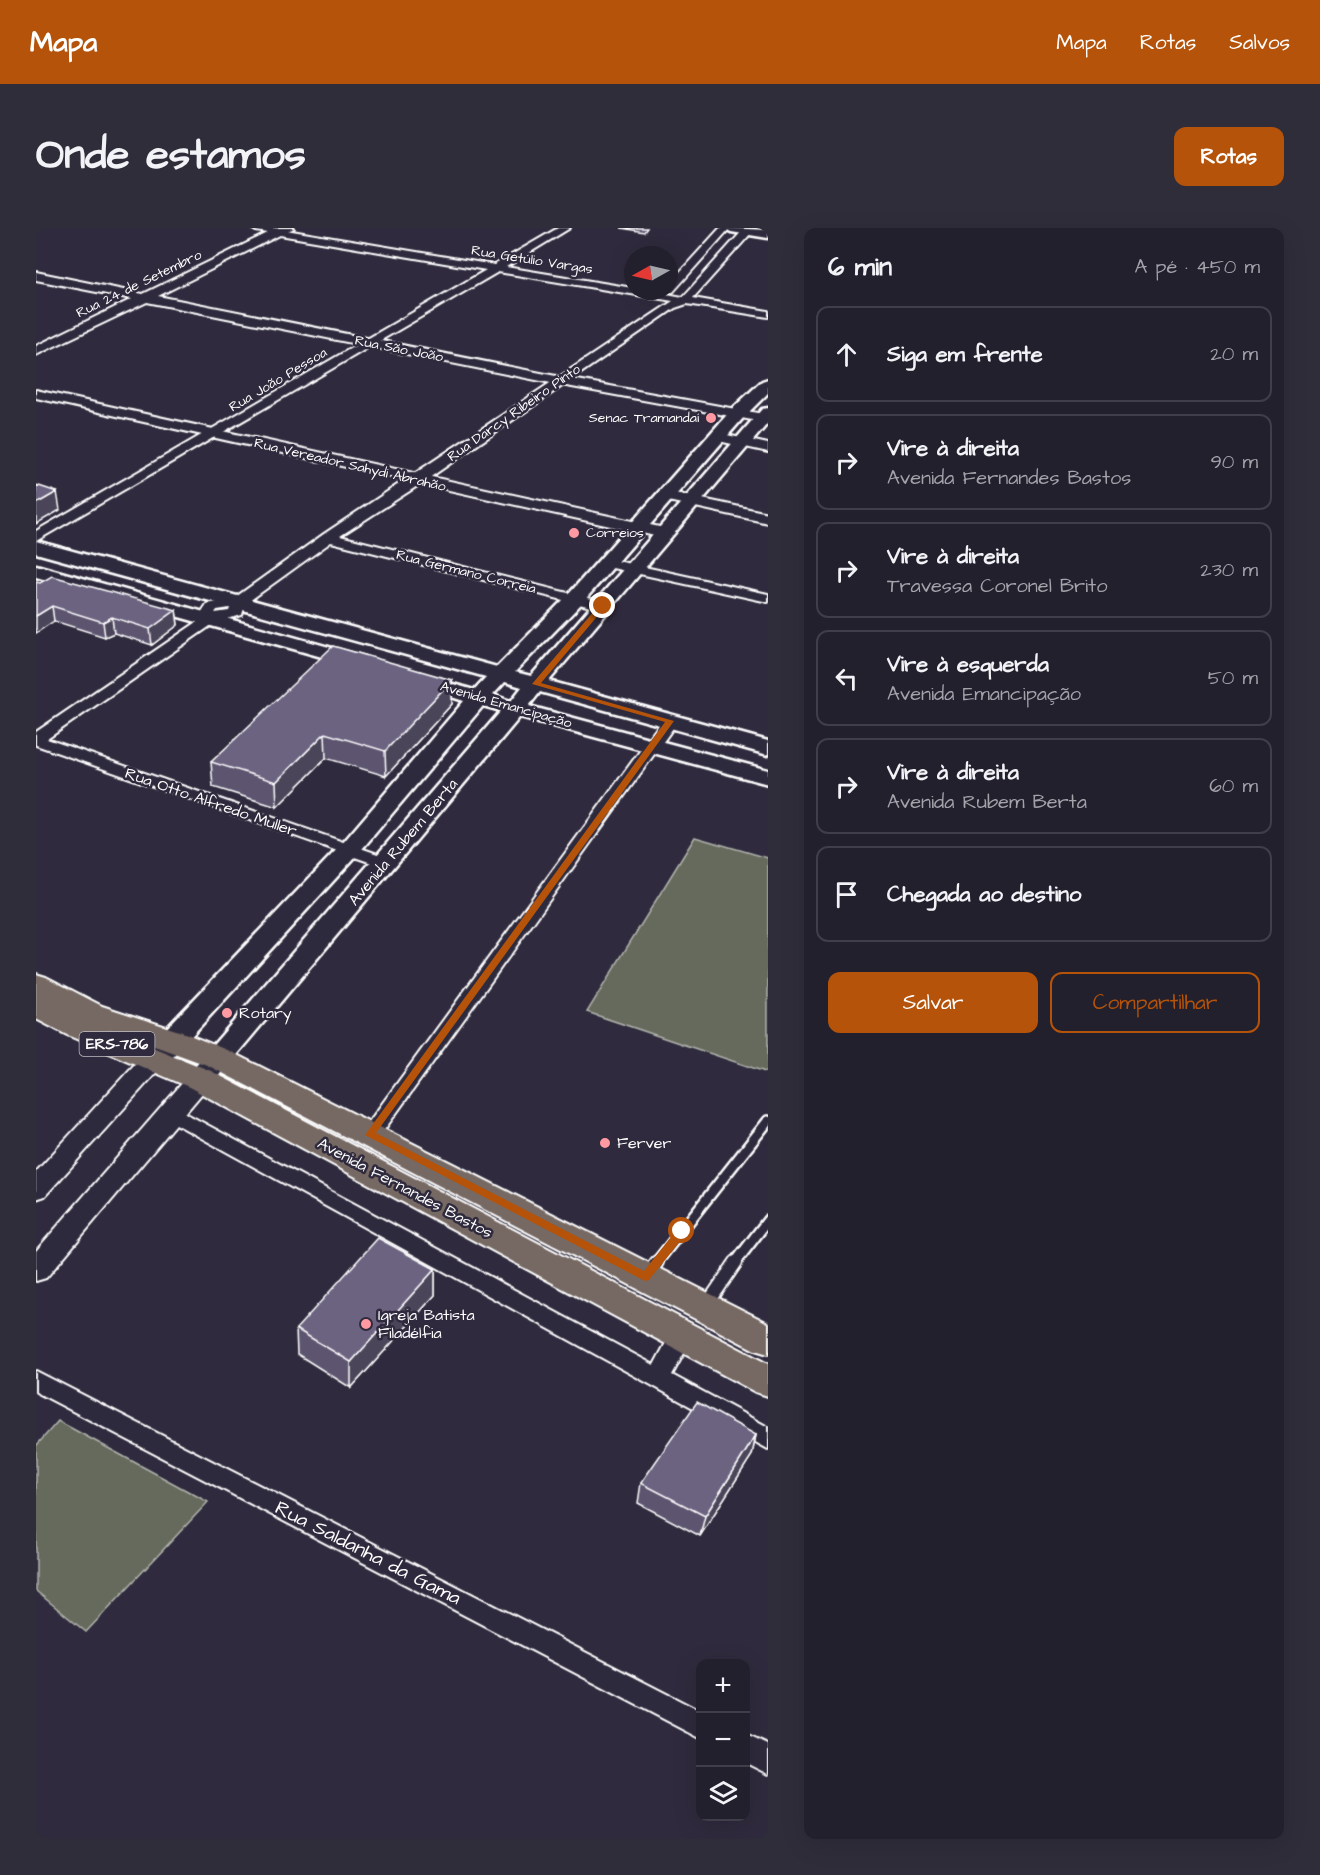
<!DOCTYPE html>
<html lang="pt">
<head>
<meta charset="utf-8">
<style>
	:root { --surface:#23202e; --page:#2f2d3a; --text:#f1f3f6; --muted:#a3a3aa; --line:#403e4a; --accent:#b45309 }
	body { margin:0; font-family:"Architects Daughter",sans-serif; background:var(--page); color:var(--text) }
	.controls { position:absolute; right:18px; bottom:18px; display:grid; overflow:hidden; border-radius:12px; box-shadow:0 6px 24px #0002 }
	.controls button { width:54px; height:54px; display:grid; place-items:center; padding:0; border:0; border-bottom:2px solid var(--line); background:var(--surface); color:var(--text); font:30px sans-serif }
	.compass { position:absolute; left:588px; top:18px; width:54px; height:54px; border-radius:50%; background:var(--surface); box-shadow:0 6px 24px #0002; rotate:262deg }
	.stop { position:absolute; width:18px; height:18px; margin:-14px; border:4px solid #b45309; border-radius:50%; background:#fff }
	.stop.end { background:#b45309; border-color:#fff; box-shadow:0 2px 6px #0008 }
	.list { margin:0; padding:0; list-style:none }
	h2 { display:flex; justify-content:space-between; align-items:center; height:78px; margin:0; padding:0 24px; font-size:26px }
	h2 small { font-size:20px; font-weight:400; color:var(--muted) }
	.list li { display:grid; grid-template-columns:39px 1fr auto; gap:18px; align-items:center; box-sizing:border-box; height:96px; margin:0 12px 12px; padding:0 12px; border:2px solid var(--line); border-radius:12px }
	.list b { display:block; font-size:22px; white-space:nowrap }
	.list p { margin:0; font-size:20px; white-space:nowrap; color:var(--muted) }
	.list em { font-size:20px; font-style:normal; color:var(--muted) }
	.actions { display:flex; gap:12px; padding:18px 24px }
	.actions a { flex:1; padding:14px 0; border:2px solid var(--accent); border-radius:12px; text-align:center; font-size:21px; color:var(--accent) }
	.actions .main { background:var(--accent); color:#fff }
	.icon { flex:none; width:33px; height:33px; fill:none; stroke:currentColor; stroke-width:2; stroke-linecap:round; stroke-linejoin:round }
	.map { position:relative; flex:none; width:732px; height:1611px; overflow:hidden; border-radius:12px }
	header { display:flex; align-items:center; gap:36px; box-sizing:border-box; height:84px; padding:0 30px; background:var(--accent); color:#fff }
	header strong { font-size:28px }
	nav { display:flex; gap:33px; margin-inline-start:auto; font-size:21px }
	.intro { display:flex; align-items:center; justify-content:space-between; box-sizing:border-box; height:144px; padding:0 36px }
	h1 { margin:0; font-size:42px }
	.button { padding:15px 27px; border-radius:12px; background:var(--accent); color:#fff; font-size:21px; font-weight:700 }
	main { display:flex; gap:36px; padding:0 36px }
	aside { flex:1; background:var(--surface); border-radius:12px; box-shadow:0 6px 24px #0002 }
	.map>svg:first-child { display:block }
	.green { fill:#666b5d; stroke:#b2b5ae; stroke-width:1.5 }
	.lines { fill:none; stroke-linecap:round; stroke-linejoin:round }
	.service-far1-casing { stroke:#fff; stroke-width:14 }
	.service-casing { stroke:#fff; stroke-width:16 }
	.minor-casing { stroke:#fff; stroke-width:4 }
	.tertiary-casing { stroke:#fff; stroke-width:4 }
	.secondary-casing { stroke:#fff; stroke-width:5 }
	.primary-casing { stroke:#fff; stroke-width:4 }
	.service-far1 { stroke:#2f2a3d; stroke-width:9 }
	.service { stroke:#2f2a3d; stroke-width:12 }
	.minor { fill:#2f2a3d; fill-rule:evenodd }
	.tertiary { fill:#2f2a3d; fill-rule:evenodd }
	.secondary { fill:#2f2a3d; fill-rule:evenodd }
	.primary { fill:#766964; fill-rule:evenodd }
	.wall { fill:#5d556f; stroke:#fff; stroke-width:1.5 }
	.shaded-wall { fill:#4c455a; stroke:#fff; stroke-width:1.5 }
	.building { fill:#6c6381; stroke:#fff; stroke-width:1.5 }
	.route { fill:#b45309 }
	.poi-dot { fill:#ff9aa2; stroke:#2f2a3d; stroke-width:2 }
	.labels { text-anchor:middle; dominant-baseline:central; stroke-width:5; stroke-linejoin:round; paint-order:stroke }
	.far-street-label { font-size:14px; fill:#fff; stroke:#2f2a3d }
	.far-poi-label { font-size:14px; fill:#fff; stroke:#2f2a3d; text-anchor:end }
	.shield { fill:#2f2a3d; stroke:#c1bfc5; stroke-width:1.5 }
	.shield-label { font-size:15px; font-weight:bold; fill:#fff }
	.street-label { font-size:16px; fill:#fff; stroke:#2f2a3d }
	.poi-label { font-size:16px; fill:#fff; stroke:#2f2a3d; text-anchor:start }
	.near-street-label { font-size:20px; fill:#fff; stroke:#2f2a3d }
</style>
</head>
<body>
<header>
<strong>Mapa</strong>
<nav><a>Mapa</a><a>Rotas</a><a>Salvos</a></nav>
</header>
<div class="intro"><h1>Onde estamos</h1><a class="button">Rotas</a></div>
<main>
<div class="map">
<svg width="732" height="1611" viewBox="0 0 732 1611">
	<rect width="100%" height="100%" fill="#2f2a3d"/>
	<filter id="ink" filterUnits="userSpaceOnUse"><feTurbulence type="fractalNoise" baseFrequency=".0167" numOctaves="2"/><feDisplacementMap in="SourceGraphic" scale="12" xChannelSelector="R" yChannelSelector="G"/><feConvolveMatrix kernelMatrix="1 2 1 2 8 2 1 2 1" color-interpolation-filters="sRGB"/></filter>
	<g filter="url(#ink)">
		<path class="green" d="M659 609 732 630V845L551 784Z
			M22 1193 172 1274 50 1404 0 1363V1218Z"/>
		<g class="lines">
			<defs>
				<path id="service-far1" d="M620 1035 732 893
					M699 1035 732 992"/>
				<path id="service" d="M611 1047 621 1034
					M670 1078 700 1034"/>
				<path id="minor" d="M215 0H238L458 37 522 0H534L470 39 597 60V63H614L647 69 708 1 717 3 657 70 732 83V89L651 76 639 80 386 255 304 308 572 375 574 378 572 381 567 382 295 314 209 376 206 387 180 394 11 511 356 631 359 635 356 639 350 640 0 517V504L167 390 165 385 171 376 197 371 288 306 637 73 462 44 0 313V303L450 42 220 3ZM194 380 193 383 179 385 181 382Z
					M684 0H694L637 64H629L633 63V56Z
					M682 205 732 216V224L678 212 676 209 678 206Z
					M572 331 732 366V374L567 338 565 335 567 332Z
					M634 488 642 493 341 912 334 914 327 912 324 907 327 902 628 490Z
					M136 878 618 1137 638 1100 646 1098 654 1100 658 1107 636 1147 732 1199V1221L129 890 126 885 129 880Z
					M0 1143 664 1483V1510L0 1164Z
					M710 1507 732 1517V1546L710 1535Z"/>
				<path id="tertiary" d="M242 0H258L122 68 525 149 727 186 732 187V193L727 194 525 157 111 74 0 127V118L96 71 0 52V44L107 66Z
					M0 162 628 300 636 305 628 310 0 170Z
					M629 263 732 285V295L623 271 621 268 623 265Z
					M118 823 127 825 130 831 127 837 9 968 0 971V944L109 825Z
					M164 842 173 845 176 851 173 857 10 1050 0 1053V1023L155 845Z"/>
				<path id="secondary" d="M688 0 732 2V10L695 4Z
					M732 151V165L708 189 546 375 479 444 495 448 726 181 732 180V195L513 453 732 513V527L504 464 493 478 732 542V556L484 489 174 858 164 861 154 858 150 851 154 844 465 483 447 478 321 627 128 838 118 840 108 838 104 831 108 824 305 617 428 473 375 456 371 452 375 448 382 446 438 462 450 449 0 325V313L461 439 532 367 696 181 726 153ZM469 454 486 459 475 473 457 467Z
					M0 337 332 430 335 434 332 438 325 440 318 438 0 349Z"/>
				<path id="primary" d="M0 746 10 749 66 778 146 804 193 823 732 1095V1126L719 1122 171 837 72 801 175 843 732 1136V1168L719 1164 153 859 31 807 0 791Z"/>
			</defs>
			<use href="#service-far1" class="service-far1-casing"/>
			<use href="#service" class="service-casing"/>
			<use href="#minor" class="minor-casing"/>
			<use href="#tertiary" class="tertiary-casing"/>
			<use href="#secondary" class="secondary-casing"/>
			<use href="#primary" class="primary-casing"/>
			<use href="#service-far1" class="service-far1"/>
			<use href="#service" class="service"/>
			<use href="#minor" class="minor"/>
			<use href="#tertiary" class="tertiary"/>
			<use href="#secondary" class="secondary"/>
			<use href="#primary" class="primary"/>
		</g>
		<path class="wall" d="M585 0H611L608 4Z
			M4 355 140 382 142 397 116 417 78 405 69 409 18 393Z
			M416 452V476L350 548 290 530 241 579 177 559 175 534Z
			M399 1041V1067L315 1160 261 1126 260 1101Z
			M720 1207 716 1227 664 1308 602 1275 605 1255Z"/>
		<path class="shaded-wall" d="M21 264 24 282 0 296V276Z
			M16 378 18 393 0 405V388Z
			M140 382 142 397 116 417 114 401Z
			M76 389 78 405 69 409 67 394Z
			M416 452V476L350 548 349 523Z
			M289 505 290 530 241 579 240 554Z
			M399 1041V1067L315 1160V1134Z
			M720 1207 716 1227 664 1308 669 1288Z"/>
		<path class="building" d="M0 257 21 264 0 276Z
			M16 348 140 382 114 401 76 389 67 394 16 378 0 388V354L4 355Z
			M297 418 416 452 349 523 289 505 240 554 175 534Z
			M342 1010 399 1041 315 1134 260 1101Z
			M661 1174 720 1207 669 1288 605 1255Z"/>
	</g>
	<path class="route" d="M564 376 570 378 505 455 638 493 340 905 608 1043 642 1000H650V1006L613 1052 609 1053 329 907 629 494 496 456Z"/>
	<g class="poi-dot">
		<circle cx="675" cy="190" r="6"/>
		<circle cx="538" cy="305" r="6"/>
		<circle cx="191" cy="785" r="6"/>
		<circle cx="569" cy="915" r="6"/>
		<circle cx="330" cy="1096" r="6"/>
	</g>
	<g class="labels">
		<g class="far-street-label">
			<text transform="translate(496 32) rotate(9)">Rua Getúlio Vargas</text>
			<text transform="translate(103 56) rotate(-26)">Rua 24 de Setembro</text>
			<text transform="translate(363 121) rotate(11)">Rua São João</text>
			<text transform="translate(242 152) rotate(-31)">Rua João Pessoa</text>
			<text transform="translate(478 185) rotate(-35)">Rua Darcy Ribeiro Pinto</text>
			<text transform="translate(314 237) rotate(13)">Rua Vereador Sahydi Abrahão</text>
			<text transform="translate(430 344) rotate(14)">Rua Germano Correia</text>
			<text transform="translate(470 477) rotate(16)">Avenida Emancipação</text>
		</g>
		<g class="far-poi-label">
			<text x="663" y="190">Senac Tramandaí</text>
			<text x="550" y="305" text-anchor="start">Correios</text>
		</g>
		<rect class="shield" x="43.5" y="804" width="75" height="24" rx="4.5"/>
		<g class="shield-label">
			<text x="81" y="816">ERS-786</text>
		</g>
		<g class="street-label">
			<text transform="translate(175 574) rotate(19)">Rua Otto Alfredo Muller</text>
			<text transform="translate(367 614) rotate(-50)">Avenida Rubem Berta</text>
			<text transform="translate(369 960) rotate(28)">Avenida Fernandes Bastos</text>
		</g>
		<g class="poi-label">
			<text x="203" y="785">Rotary</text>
			<text x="581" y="915">Ferver</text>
			<text x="342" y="1087">Igreja Batista<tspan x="342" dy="18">Filadélfia</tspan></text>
		</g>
		<g class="near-street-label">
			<text transform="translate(332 1325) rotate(27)">Rua Saldanha da Gama</text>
		</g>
	</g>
</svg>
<div class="controls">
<button>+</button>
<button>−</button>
<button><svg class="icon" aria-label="layers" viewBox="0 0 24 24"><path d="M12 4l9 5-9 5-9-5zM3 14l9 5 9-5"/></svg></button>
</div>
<svg class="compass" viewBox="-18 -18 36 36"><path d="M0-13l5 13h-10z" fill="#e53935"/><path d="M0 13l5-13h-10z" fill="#a3a3aa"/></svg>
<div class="stop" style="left:646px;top:1003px"></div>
<div class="stop end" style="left:567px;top:378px"></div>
</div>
<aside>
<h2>6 min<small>A pé · 450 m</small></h2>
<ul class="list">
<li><svg class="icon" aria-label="ahead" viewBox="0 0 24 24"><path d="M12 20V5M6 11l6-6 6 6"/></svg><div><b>Siga em frente</b></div><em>20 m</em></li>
<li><svg class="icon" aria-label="right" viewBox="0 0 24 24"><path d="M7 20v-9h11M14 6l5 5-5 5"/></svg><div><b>Vire à direita</b><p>Avenida Fernandes Bastos</p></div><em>90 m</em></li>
<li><svg class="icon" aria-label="right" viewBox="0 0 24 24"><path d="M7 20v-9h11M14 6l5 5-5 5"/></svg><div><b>Vire à direita</b><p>Travessa Coronel Brito</p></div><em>230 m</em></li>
<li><svg class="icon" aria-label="left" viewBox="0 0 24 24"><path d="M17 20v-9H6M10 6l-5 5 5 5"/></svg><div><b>Vire à esquerda</b><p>Avenida Emancipação</p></div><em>50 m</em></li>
<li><svg class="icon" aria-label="right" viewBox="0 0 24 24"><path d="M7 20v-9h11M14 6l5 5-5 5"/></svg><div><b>Vire à direita</b><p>Avenida Rubem Berta</p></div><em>60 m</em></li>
<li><svg class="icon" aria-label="arrive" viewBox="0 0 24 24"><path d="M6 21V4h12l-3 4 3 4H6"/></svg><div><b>Chegada ao destino</b></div></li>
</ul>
<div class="actions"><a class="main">Salvar</a><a>Compartilhar</a></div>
</aside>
</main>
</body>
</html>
